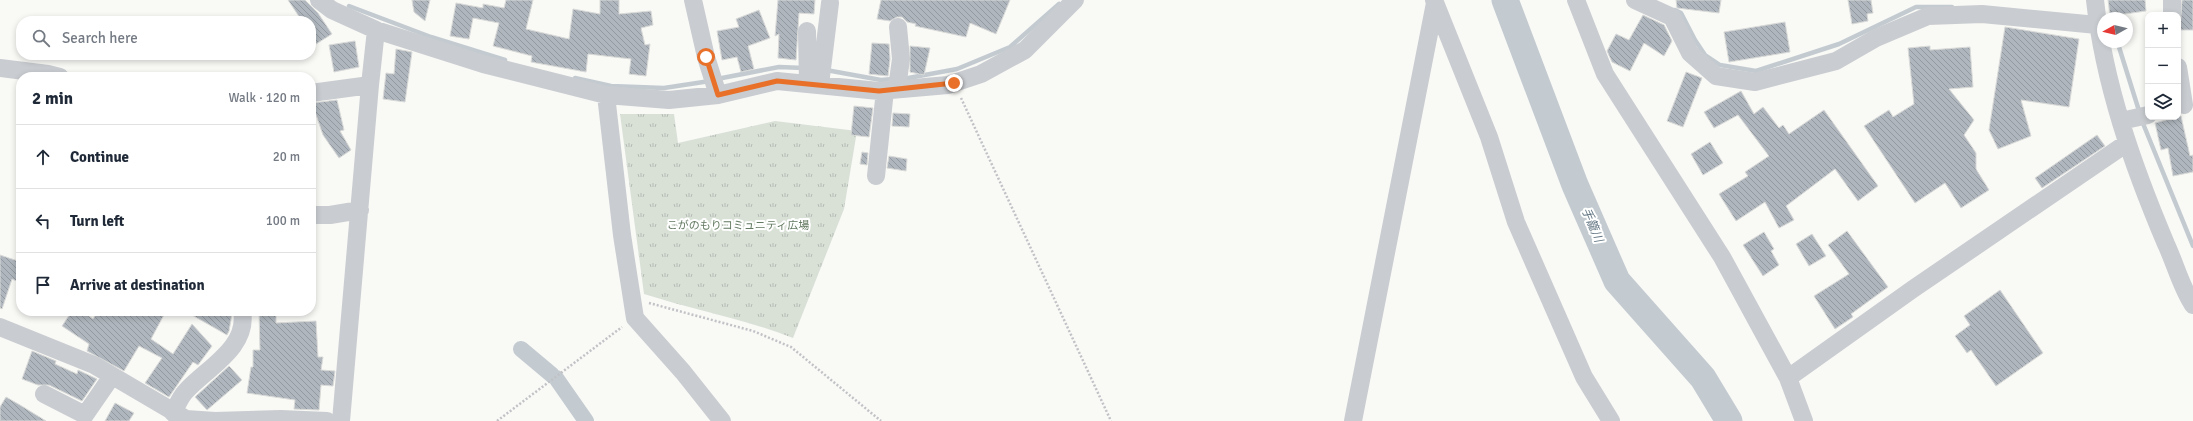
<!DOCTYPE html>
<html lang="en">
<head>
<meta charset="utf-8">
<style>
	:root { --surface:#fff; --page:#f6f6f7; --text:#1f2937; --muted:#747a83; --line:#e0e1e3 }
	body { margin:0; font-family:Signika,"Noto Sans JP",sans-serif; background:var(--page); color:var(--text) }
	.controls { position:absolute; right:12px; top:12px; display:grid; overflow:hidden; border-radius:8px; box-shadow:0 2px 6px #0003 }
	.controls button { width:36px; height:36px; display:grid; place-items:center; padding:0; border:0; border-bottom:1px solid var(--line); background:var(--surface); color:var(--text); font:20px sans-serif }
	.compass { position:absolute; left:2097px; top:12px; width:36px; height:36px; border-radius:50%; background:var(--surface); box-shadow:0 2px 6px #0003; rotate:262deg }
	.stop { position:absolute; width:12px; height:12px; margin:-9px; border:3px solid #e87028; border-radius:50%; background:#fff }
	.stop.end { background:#e87028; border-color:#fff; box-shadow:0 1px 4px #0008 }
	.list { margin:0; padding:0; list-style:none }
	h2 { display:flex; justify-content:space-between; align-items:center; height:52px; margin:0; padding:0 16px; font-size:17px }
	h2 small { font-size:13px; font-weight:400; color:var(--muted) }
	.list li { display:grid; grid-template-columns:26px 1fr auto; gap:12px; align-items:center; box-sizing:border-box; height:64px; padding:0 16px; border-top:1px solid var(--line) }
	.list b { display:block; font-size:15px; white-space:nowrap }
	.list em { font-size:13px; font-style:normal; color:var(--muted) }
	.icon { flex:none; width:22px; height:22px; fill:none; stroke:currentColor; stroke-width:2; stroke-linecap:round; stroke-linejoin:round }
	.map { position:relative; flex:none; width:2193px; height:421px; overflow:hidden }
	.search { position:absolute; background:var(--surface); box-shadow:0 2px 6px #0003; left:16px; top:16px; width:300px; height:44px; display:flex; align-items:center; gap:10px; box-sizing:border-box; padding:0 14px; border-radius:16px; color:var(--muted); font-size:15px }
	.panel { position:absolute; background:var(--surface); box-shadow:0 2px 6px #0003; left:16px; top:72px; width:300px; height:244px; border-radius:16px }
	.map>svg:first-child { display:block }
	.grass { fill:url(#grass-tufts) }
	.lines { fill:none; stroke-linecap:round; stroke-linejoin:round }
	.stream { stroke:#c3cbd1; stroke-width:4.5 }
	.canal { stroke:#c3cbd1; stroke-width:16 }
	.river { stroke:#c3cbd1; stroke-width:27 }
	.building { fill:url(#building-back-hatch); stroke:#dadbd9 }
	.path { stroke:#c0c2c5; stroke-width:2.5; stroke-dasharray:2 2; stroke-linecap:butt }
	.minor { stroke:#c9ccd0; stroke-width:18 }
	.route { stroke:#e87028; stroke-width:5 }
	.labels { text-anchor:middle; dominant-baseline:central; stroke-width:4; stroke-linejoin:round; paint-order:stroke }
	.park-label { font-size:11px; fill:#647a62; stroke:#fff }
	.water-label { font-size:12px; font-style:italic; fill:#637683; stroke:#fff }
</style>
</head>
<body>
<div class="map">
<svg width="2193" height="421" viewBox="0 0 2193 421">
	<defs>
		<pattern id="grass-tufts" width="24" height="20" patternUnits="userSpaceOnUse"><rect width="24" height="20" fill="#d9e1d7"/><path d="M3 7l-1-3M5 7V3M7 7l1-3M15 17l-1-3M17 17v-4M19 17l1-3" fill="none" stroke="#b4bbb4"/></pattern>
		<pattern id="building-back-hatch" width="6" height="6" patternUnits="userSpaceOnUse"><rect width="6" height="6" fill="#afb6bd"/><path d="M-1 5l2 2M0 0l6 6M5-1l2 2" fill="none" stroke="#92999f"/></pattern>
	</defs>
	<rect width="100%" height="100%" fill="#f9f9f6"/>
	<path class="grass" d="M620 114H674L678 143 775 121 857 131 844 209 793 338C745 319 694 310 644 294Z"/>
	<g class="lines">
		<path class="stream" d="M349 6 431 37 505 60
			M1675 10 1681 13 1695 40 1705 55 1720 65 1756 71 1839 44 1916 7H1952
			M2119 47 2140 114
			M826 70 881 80 893 79
			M575 78 611 86 664 88 710 81
			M717 79 779 67 804 68
			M903 79 957 69 1010 47 1059 4
			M2142 121 2193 246"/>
		<path class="canal" d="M521 349 552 375
			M556 378 586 421"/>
		<path class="river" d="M1505 0 1575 185 1617 281 1703 378 1729 421"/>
	</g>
	<path class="building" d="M288 0H305L318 13 332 34 316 44 311 36V21H302Z
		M412 0H430L425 21 414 12Z
		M506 0H533L526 29 569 39 573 9 600 14V0H619V14L651 11 653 25 641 28 645 45 650 44 646 76 629 74 631 59 588 54 586 72 531 62 532 56 493 46 499 23 473 18 469 39 450 36 456 3 483 8V4L504 8Z
		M778 0H815L814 14 799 13 796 60 778 58 779 34 775 36Z
		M881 0H1010L996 34 970 23 966 37 915 26 916 24 907 22 902 17H897L890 21 877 19Z
		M1676 0H1721L1719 13 1677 8Z
		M1848 0H1871L1873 13 1867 14 1868 21 1852 24Z
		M2108 0H2145L2146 11 2110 16Z
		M2182 0H2193V30H2180Z
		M759 10 770 38 748 46 754 69 741 72 737 57 722 60 717 31 739 27 736 19Z
		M1643 15 1664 25 1672 41 1664 56 1644 43 1630 71 1612 62 1607 51 1616 34 1629 40Z
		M1785 22 1790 52 1729 62 1724 32Z
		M2005 27 2079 39 2069 107 2021 100 2031 136 1998 149 1989 130Z
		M355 41 359 67 334 72 329 45Z
		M872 43 889 44 890 59 888 76 869 74Z
		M910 46 930 48 924 75 910 72Z
		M1930 46V50L1970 47 1973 87 1949 89 1974 120 1964 135 1976 153V169L1989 190 1961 208 1945 183 1915 203 1864 126 1889 110 1893 117 1914 104 1908 48Z
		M396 49 412 52 405 102 383 99 386 73 394 74Z
		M1686 72 1702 78 1683 127 1667 121Z
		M1741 91 1754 114 1763 107 1779 128 1783 125 1789 134 1824 110 1878 186 1858 201 1835 169 1786 206 1794 220 1779 228 1765 202 1736 221 1719 194 1748 176 1745 172 1769 156 1738 115 1714 128 1704 112Z
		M337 100 344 130 340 131 351 150 339 158 323 135 312 103Z
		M854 106 873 108 869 137 851 135Z
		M893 113 910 114 909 127 892 126Z
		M2181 116 2190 156 2193 155V172L2173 176 2168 148 2161 150 2155 123Z
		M2097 135 2105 146 2042 188 2035 178Z
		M1710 142 1723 163 1703 175 1691 154Z
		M862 152 868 153 867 165 860 164Z
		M889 156 907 159 906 171 887 168Z
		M1847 231 1888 287 1851 314 1853 317 1835 329 1814 296 1849 274 1828 245Z
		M1764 232 1774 249 1771 251 1779 265 1763 276 1743 245Z
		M1812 234 1826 256 1809 266 1796 244Z
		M0 255 21 262V283L12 279 2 309 0 308Z
		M2000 290 2043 353 1996 386 1971 350 1967 353 1955 336 1970 325 1964 316Z
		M72 311H82L93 319 98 311H166L151 339 173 354 192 324 212 346 198 365 193 362 169 397 145 383 162 358 139 346 124 371 87 351 89 344 62 326Z
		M185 311H226L232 314 229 331 227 335Z
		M259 311H276V323L316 321 318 357H323L321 370 335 371 333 386 321 385 319 410 294 409 295 400 247 393 251 367H253V350H260Z
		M32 351 56 361 55 364 77 374 78 370 97 379 82 401 49 385H38L22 379Z
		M229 366 242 380 207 410 195 397Z
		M6 397 20 405 46 421H0V407Z
		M115 403 134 413 129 421H105Z"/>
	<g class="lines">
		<path class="path" d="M961 98 1111 421
			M649 303 753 331 791 347 881 421
			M497 421 622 327"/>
		<path class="minor" d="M319 0 332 10 376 30 483 64 606 95 669 100 718 95 777 81 879 91 948 85 981 74 1025 50 1075 0
			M693 0 706 57 718 95
			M1434 0 1489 137 1516 222 1584 377 1611 421
			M1576 0 1605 74 1722 257 1788 378 1804 421
			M1635 0 1672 17 1690 53 1716 76 1755 82 1836 61 1876 38 1928 16 1982 14 2097 25
			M2095 0C2104 84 2133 166 2166 244 2175 263 2181 287 2193 305
			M2172 0V15
			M807 31 808 84
			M2178 67 2184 105
			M0 68 48 74 60 77
			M820 85 830 3
			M897 88 901 59 898 27
			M311 93 370 85
			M606 95 622 235 635 318 683 372 722 421
			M2121 121 2148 115
			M876 176 885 90
			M311 215H330L360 210
			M0 327 94 365 186 419 215 421 281 419 327 421
			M1788 378 1913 289 2127 143
			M44 394 85 415 112 376
			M173 413C177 406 180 397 186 391 207 368 249 347 242 311
			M341 421 370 85 376 30
			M1353 421 1435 3"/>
	</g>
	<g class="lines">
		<path class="route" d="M706 57 718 95 777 81 879 91 954 83"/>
	</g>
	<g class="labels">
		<g class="park-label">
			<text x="738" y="225">こがのもりコミュニティ広場</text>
		</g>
		<g class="water-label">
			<text transform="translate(1592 225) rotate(67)">手籠川</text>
		</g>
	</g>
</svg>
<div class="controls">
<button>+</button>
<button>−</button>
<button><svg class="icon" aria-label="layers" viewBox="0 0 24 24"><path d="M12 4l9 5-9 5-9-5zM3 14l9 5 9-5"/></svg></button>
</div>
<svg class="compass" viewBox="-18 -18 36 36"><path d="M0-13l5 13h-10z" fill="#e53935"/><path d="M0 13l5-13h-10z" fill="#747a83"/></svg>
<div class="stop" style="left:706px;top:57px"></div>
<div class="stop end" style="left:954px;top:83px"></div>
<div class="search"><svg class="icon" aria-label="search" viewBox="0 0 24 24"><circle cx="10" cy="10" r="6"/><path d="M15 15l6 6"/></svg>Search here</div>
<section class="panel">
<h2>2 min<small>Walk · 120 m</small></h2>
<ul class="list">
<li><svg class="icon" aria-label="ahead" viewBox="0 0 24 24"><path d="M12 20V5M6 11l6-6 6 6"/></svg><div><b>Continue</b></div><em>20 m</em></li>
<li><svg class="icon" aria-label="left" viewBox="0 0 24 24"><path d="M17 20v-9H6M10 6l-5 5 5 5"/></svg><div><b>Turn left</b></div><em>100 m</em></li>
<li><svg class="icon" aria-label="arrive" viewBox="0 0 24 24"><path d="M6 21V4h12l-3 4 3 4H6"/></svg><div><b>Arrive at destination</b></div></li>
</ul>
</section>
</div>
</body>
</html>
